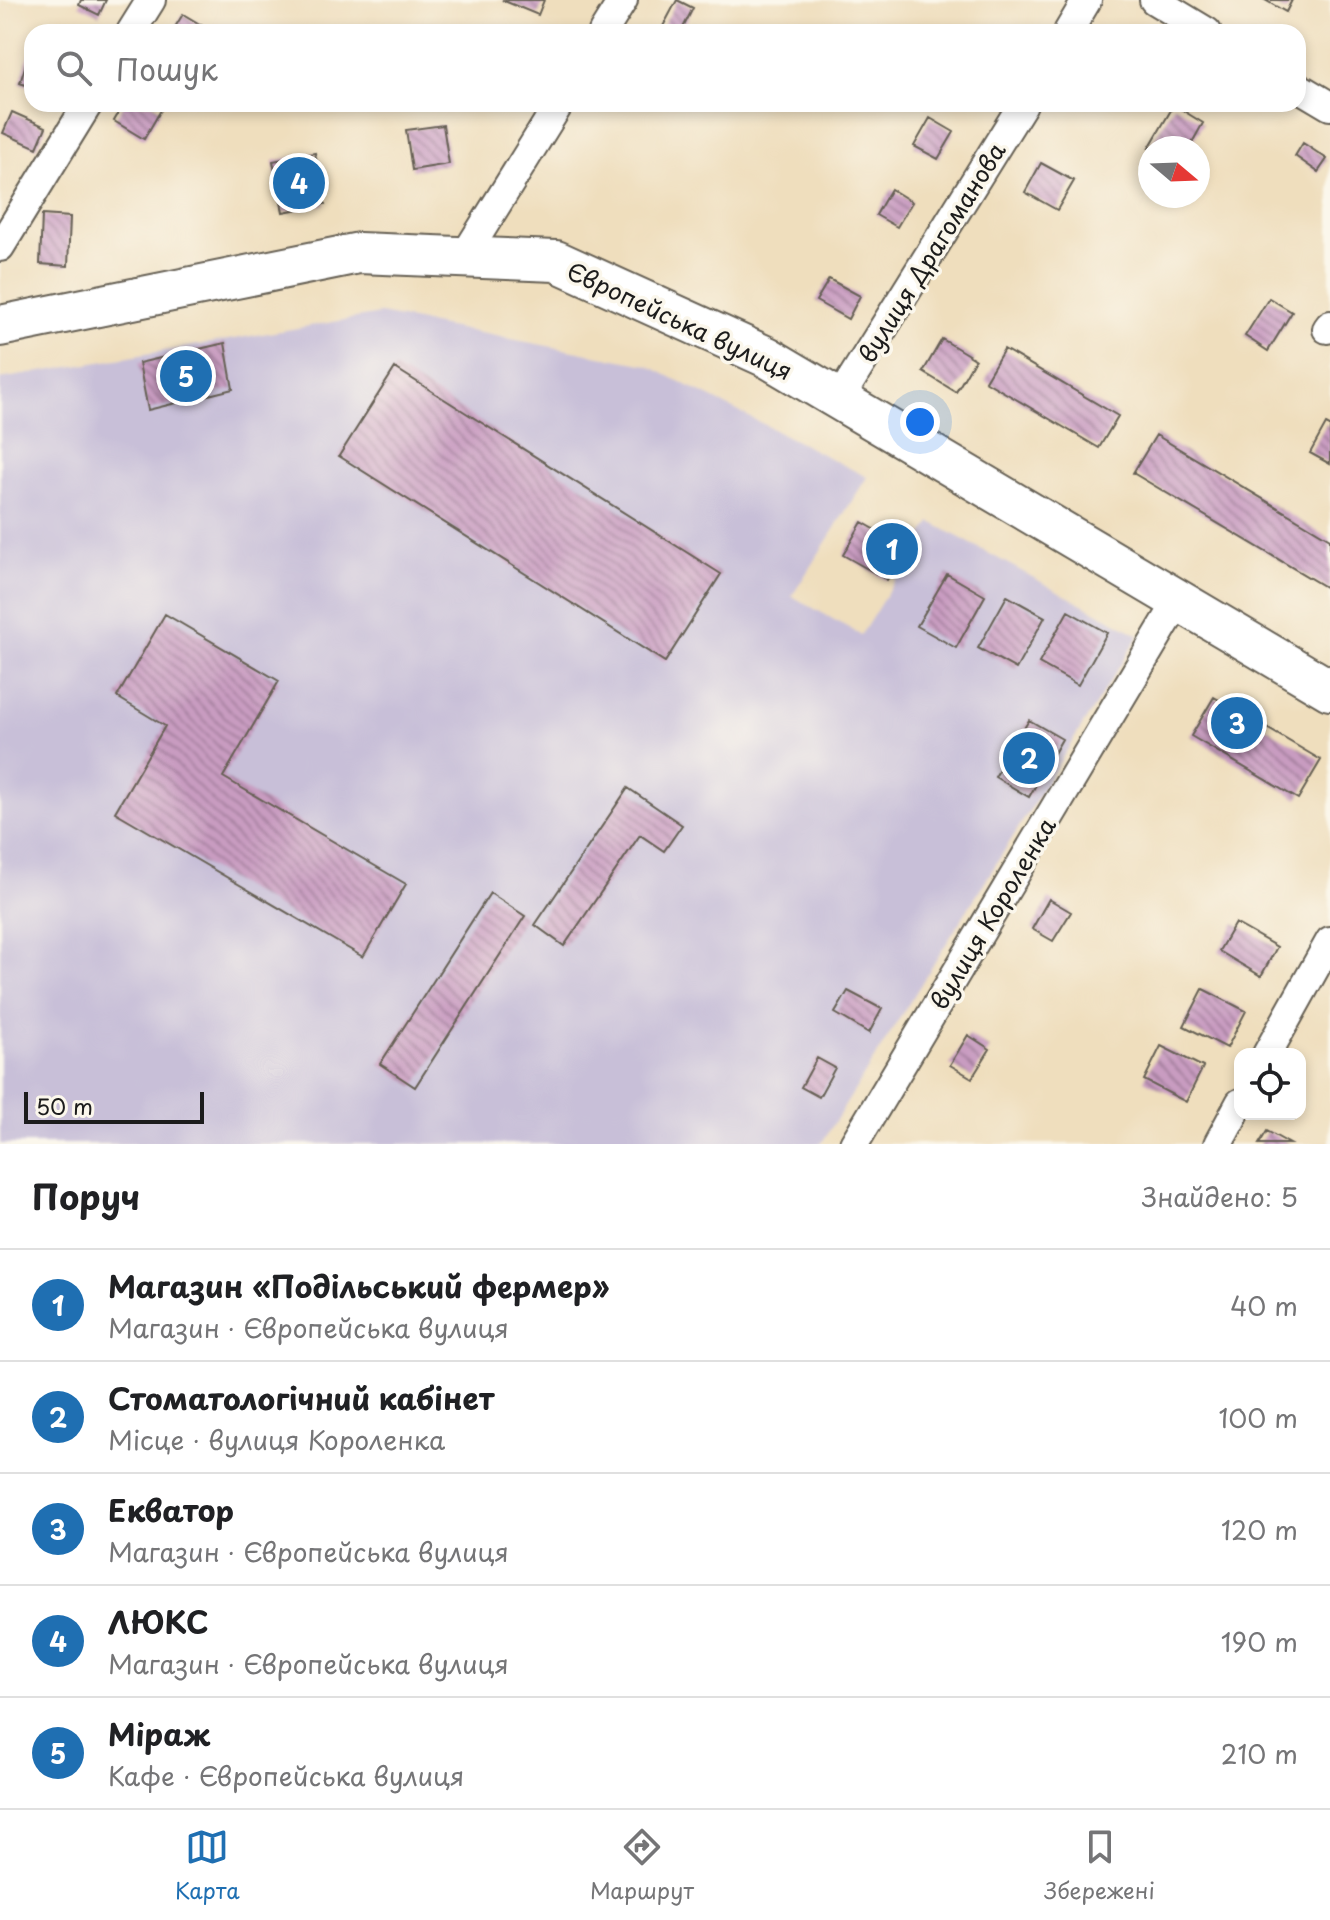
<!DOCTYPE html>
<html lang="uk">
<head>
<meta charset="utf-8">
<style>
	:root { --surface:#fff; --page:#f6f6f6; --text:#202124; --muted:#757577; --line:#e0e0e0; --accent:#1f6fb2 }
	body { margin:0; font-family:"Playpen Sans",sans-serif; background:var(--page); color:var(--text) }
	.controls { position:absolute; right:24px; bottom:24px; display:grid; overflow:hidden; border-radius:16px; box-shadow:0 4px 12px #0003 }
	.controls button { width:72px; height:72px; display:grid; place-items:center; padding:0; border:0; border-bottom:2px solid var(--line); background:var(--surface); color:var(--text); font:40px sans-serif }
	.compass { position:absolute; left:1138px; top:136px; width:72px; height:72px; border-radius:50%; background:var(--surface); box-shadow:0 4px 12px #0003; rotate:109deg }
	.scale { position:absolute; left:24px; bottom:20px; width:180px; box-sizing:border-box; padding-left:8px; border:4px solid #1c1c1c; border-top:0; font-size:22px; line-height:28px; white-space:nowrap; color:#1c1c1c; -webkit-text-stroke:6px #fbf7ec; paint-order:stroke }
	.you { position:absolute; left:920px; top:422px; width:28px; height:28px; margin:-20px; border:6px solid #fff; border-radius:50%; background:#1a73e8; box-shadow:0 0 0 12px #1a73e833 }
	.badge { display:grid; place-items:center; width:52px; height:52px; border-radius:50%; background:var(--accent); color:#fff; font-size:26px; font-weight:700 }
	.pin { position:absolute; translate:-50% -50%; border:4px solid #fff; box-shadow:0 2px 8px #0006 }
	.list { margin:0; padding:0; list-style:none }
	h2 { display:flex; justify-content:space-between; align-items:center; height:104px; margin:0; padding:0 32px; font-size:34px }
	h2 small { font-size:26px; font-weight:400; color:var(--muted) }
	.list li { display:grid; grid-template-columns:52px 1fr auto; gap:24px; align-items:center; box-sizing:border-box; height:112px; padding:0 32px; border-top:2px solid var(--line) }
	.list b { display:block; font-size:30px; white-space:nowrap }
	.list p { margin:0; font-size:26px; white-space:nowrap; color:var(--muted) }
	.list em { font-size:26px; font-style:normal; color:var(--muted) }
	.icon { flex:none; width:44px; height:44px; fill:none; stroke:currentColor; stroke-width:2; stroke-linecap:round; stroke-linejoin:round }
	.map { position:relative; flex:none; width:1330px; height:1144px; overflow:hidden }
	.search { position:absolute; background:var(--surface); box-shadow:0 4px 12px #0003; left:24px; right:24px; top:24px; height:88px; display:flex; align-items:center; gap:20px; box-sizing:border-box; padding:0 28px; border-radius:24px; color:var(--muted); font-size:30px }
	.sheet { height:664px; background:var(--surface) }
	nav { display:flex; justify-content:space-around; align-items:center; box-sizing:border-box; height:112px; border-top:2px solid var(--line); background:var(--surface); font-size:22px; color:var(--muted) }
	nav a { display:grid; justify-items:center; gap:4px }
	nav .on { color:var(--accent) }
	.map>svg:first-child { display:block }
	.industrial { fill:#c8bfd8 }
	.building { fill:url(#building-back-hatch) }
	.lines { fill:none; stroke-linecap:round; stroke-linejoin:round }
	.street-casing { stroke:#666054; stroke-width:32 }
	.secondary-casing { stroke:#666054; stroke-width:44 }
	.street { stroke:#fff; stroke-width:28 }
	.secondary { stroke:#fff; stroke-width:40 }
	.labels { text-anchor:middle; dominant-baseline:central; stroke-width:7; stroke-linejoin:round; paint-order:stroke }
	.street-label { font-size:24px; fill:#1c1c1c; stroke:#fbf7ec }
</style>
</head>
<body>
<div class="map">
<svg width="1330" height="1144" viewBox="0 0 1330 1144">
	<defs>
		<pattern id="building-back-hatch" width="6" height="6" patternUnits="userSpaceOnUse" patternTransform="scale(2)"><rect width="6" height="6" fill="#c99cc1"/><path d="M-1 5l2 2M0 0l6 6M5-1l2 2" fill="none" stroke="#a27e9c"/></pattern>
	</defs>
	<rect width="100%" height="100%" fill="#fbf7ec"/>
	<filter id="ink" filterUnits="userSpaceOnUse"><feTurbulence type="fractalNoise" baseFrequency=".0125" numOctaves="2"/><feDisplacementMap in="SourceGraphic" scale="16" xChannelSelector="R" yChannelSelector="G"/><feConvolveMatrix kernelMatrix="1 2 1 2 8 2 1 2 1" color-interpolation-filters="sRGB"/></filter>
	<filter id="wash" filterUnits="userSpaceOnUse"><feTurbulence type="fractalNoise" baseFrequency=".006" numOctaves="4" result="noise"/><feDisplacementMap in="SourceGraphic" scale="32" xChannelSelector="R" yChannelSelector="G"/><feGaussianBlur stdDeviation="1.8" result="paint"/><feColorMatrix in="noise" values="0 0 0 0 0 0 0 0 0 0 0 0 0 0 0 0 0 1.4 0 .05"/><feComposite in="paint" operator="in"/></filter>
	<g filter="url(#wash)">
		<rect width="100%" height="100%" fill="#efdebd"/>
		<path class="industrial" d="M380 314 647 365 867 477 792 596 861 635 931 522 1139 635 821 1144H0V379Z"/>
		<g id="blocks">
			<path class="building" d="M81 0H106L99 15 79 5Z
				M502 0H544L538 15Z
				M677 0 693 8 681 32H660Z
				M1265 0H1292L1286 12Z
				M183 14 206 28 204 32H172Z
				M29 54 32 55V87L20 83Z
				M124 104H152L161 110 144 139 114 121Z
				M1174 105 1203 123 1189 148H1149Z
				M12 112 46 127 37 148 3 133Z
				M930 118 954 132 938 159 914 146Z
				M443 125 449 164 412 170 406 130Z
				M1303 143 1327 159 1318 172 1295 156Z
				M315 153 325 204 283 212 273 161Z
				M1041 163 1074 181 1057 210 1025 192Z
				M891 189 912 202 897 227 876 215Z
				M42 215 70 217 68 266 40 264Z
				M829 279 860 296 848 319 816 301Z
				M1269 298 1292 312 1268 351 1245 336Z
				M942 339 975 359 956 392 923 372Z
				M225 343 233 389 148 410 139 363Z
				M1004 349 1118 416 1099 448 985 381Z
				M395 368 721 574 665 662 339 456Z
				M1326 424 1330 426V464L1310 453Z
				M1156 435 1330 539V590L1133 473Z
				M862 522 906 547 887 580 843 555Z
				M947 574 985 596 956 648 917 626Z
				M1007 596 1045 617 1016 669 978 648Z
				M1068 611 1107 633 1078 685 1039 663Z
				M165 614 279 681 223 777 406 884 363 957 115 812 165 726 117 697Z
				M1214 697 1321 760 1298 799 1191 736Z
				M1029 720 1062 739 1029 797 995 777Z
				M628 788 682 825 664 851 640 835 564 946 535 925Z
				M490 893 525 916 415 1087 380 1064Z
				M1049 899 1071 912 1053 941 1032 929Z
				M1235 923 1277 947 1261 976 1219 951Z
				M1203 989 1246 1011 1227 1048 1184 1026Z
				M848 991 882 1009 869 1033 835 1013Z
				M968 1035 990 1049 972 1078 950 1065Z
				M1161 1046 1203 1067 1186 1102 1144 1080Z
				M817 1058 835 1068 819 1097 801 1087Z
				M1267 1131 1290 1144H1259Z"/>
		</g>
	</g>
	<g filter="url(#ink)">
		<use href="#blocks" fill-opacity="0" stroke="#666054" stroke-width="2"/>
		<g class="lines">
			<defs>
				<path id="street" d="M1154 0 1207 32
					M131 32 151 0
					M603 32 623 0
					M1068 32 1087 0
					M1298 87 1330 106
					M0 247 88 104
					M464 257 559 104
					M1327 329 1330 325
					M838 401 1023 104
					M1267 1054 1330 941
					M854 1144 1179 600
					M1218 1144 1240 1103"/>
				<path id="secondary" d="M0 326 359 253 556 261 767 357 1330 690"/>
			</defs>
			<use href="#street" class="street-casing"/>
			<use href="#secondary" class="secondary-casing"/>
			<use href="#street" class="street"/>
			<use href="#secondary" class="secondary"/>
		</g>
	</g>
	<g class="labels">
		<g class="street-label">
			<text transform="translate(931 252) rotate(-58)">вулиця Драгоманова</text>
			<text transform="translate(680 320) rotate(25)">Європейська вулиця</text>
			<text transform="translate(992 913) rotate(-59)">вулиця Короленка</text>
		</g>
	</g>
</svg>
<div class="controls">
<button><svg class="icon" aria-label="locate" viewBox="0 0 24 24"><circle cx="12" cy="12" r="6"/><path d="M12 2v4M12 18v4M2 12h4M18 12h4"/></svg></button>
</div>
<svg class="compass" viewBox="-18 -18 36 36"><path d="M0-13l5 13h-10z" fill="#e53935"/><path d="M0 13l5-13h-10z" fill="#757577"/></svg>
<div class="scale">50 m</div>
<div class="you"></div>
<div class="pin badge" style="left:892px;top:549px">1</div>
<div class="pin badge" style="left:1029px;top:758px">2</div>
<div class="pin badge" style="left:1237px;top:723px">3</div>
<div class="pin badge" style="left:299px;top:183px">4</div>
<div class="pin badge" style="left:186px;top:376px">5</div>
<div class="search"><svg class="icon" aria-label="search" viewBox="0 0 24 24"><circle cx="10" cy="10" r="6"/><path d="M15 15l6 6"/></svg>Пошук</div>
</div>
<section class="sheet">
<h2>Поруч<small>Знайдено: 5</small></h2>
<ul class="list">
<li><span class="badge">1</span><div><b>Магазин «Подільський фермер»</b><p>Магазин · Європейська вулиця</p></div><em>40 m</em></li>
<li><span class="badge">2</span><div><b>Стоматологічний кабінет</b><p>Місце · вулиця Короленка</p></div><em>100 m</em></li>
<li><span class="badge">3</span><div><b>Екватор</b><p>Магазин · Європейська вулиця</p></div><em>120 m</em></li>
<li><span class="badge">4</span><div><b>ЛЮКС</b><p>Магазин · Європейська вулиця</p></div><em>190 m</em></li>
<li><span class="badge">5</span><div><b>Міраж</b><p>Кафе · Європейська вулиця</p></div><em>210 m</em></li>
</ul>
</section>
<nav>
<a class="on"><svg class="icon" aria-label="map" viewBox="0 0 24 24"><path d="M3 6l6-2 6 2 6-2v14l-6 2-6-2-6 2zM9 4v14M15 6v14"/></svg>Карта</a>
<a><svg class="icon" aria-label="directions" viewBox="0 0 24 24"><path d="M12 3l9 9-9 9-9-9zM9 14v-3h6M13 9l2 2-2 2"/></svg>Маршрут</a>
<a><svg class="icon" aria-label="saved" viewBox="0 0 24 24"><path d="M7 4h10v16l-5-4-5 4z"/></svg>Збережені</a>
</nav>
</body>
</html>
